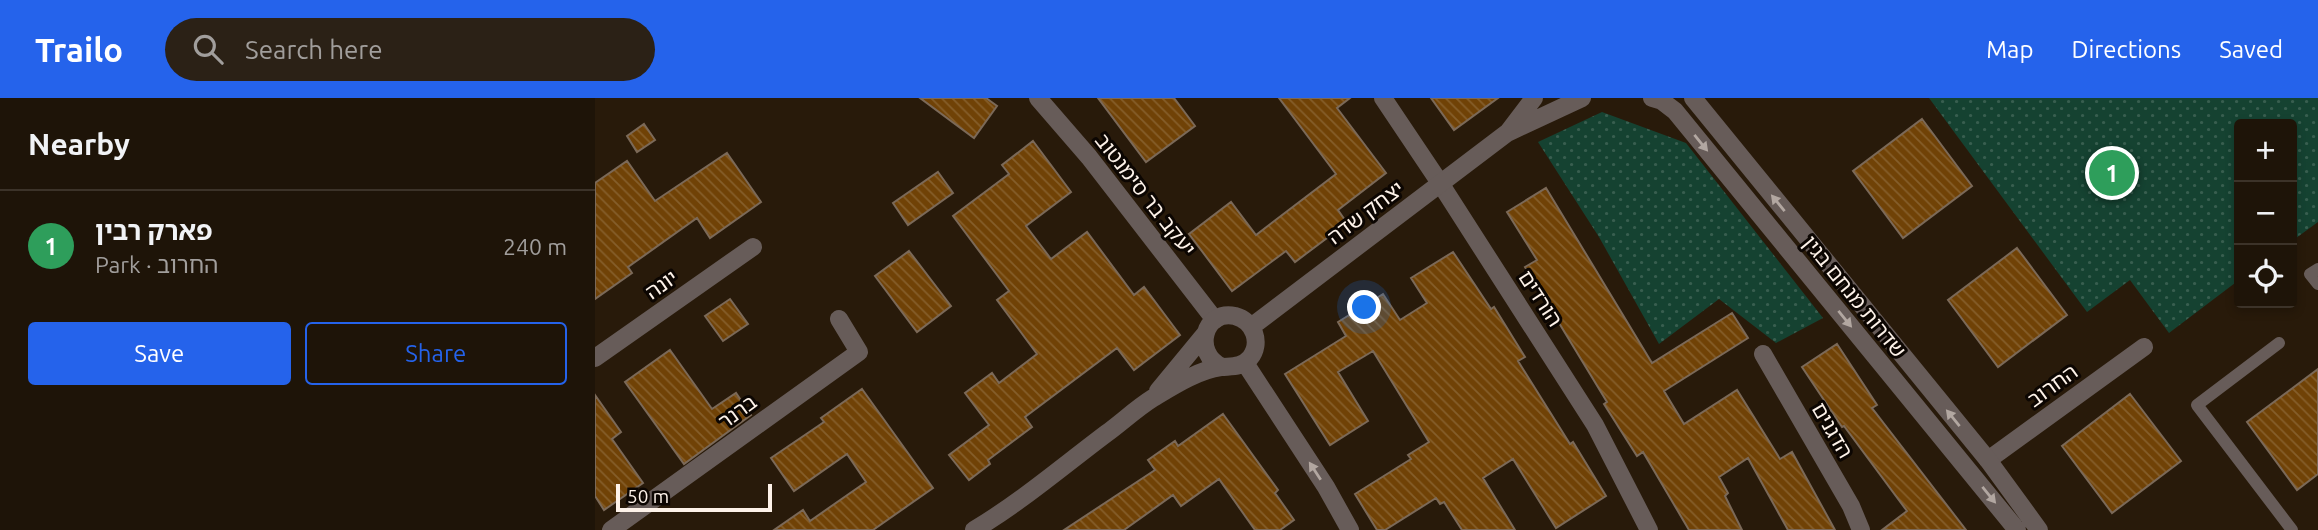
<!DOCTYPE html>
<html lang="en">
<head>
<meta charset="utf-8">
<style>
	:root { --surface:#1e1408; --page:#2b2116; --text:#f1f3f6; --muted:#a19e9c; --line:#3c3329; --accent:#2563eb }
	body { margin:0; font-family:Ubuntu,"Noto Sans Hebrew",sans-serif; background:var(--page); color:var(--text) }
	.controls { position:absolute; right:21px; top:21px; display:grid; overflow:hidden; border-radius:7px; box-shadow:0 4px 10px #0003 }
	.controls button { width:63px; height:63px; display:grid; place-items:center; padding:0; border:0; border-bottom:2px solid var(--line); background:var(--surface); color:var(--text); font:35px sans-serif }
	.scale { position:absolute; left:21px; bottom:18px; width:156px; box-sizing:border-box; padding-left:7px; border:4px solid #fdf2e9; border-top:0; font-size:19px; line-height:24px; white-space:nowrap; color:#fdf2e9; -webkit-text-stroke:5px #0c0602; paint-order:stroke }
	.you { position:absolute; left:770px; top:210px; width:24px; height:24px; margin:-18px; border:5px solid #fff; border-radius:50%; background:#1a73e8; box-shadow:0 0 0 10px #1a73e833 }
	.badge { display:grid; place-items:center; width:46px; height:46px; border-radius:50%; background:var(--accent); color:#fff; font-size:23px; font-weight:700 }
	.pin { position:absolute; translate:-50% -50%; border:4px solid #fff; box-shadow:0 2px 7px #0006 }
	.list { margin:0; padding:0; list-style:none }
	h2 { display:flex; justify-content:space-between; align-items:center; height:91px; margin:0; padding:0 28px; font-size:30px }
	h2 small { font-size:23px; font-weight:400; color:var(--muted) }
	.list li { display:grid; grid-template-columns:46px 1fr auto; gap:21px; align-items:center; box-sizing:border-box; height:112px; padding:0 28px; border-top:2px solid var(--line) }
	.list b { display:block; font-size:26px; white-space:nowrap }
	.list p { margin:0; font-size:23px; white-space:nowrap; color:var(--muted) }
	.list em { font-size:23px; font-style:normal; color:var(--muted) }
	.actions { display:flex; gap:14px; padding:21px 28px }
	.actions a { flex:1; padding:16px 0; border:2px solid var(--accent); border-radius:7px; text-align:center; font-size:24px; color:var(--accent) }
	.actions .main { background:var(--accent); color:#fff }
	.icon { flex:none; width:38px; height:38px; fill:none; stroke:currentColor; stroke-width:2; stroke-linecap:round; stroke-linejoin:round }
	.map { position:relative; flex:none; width:1723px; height:432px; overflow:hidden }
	header { display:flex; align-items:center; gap:42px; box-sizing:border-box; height:98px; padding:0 35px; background:var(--accent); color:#fff }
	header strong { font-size:33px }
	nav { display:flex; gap:38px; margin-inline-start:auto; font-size:24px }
	.search { width:490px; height:63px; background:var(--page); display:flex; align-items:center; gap:18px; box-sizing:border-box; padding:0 24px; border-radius:38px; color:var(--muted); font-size:26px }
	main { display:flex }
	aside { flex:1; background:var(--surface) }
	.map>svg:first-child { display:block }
	.park { fill:url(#park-dots) }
	.building { fill:url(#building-back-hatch); stroke:#7b6958; stroke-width:2 }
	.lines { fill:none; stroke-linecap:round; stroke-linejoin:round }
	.service { stroke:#675c59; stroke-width:12 }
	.minor { stroke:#675c59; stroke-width:18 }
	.tertiary { stroke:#675c59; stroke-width:18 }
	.oneway { fill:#b2a7a1 }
	.labels { text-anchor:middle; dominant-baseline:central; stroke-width:6; stroke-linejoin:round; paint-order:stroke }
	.street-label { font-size:21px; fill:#fdf2e9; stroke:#0c0602 }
</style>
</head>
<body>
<header>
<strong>Trailo</strong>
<div class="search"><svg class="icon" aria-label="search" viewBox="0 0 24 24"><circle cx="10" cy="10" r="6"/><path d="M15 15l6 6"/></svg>Search here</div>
<nav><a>Map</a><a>Directions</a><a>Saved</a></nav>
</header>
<main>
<aside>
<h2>Nearby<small></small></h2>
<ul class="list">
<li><span class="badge" style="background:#2e9e5b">1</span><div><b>פארק רבין</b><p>Park · החרוב</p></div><em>240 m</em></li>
</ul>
<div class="actions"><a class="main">Save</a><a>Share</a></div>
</aside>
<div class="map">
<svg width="1723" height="432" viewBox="0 0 1723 432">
	<defs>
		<pattern id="park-dots" width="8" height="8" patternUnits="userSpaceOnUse" patternTransform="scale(1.75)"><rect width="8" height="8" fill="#154231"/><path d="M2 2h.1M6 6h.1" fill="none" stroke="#385e4f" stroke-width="1.8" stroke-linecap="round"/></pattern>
		<pattern id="building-back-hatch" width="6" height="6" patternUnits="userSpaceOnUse" patternTransform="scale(1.75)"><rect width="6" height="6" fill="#704206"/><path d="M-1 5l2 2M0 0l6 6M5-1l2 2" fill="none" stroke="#855e2a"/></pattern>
	</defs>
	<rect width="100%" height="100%" fill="#281a0a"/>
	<path class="park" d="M1334 0H1723V124L1697 143V26H1644V182L1574 235 1535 182 1492 214Z
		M1007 14 1091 45 1228 220 1181 245 1124 201 1064 246 1004 139 943 44Z"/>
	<path class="building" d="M325 0H391L402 8 379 40Z
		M503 0H579L600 28 551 64Z
		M684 0H755L742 10 791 75 743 112 752 125 700 164 691 153 637 193 594 136 636 104 661 137 741 76Z
		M836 0H903L859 32Z
		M1327 21 1377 88 1308 140 1258 73Z
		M49 26 60 42 42 54 32 38Z
		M438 43 476 94 431 128 456 161 492 134 539 197 549 189 585 237 539 272 522 250 430 319 437 329 393 362 395 366 374 382 354 357 394 327 370 295 397 275 404 285 442 256 402 202 414 193 358 118 414 76 407 67Z
		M132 55 166 104 115 140 102 120 33 169 37 175 0 201V85L32 63 60 103Z
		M343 74 358 95 313 127 298 105Z
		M951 90 1057 265 1137 215 1153 240 1069 293 1089 326 1142 292 1185 361 1197 354 1240 432H1193L1153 360 1124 379 1133 395 1130 398 1147 432H1094L1048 354 1042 358 1009 306 1012 304 930 169 942 162 912 114Z
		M1422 150 1472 217 1403 269 1353 202Z
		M314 153 356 208 322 234 280 178Z
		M858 154 896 211 899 209 930 259 923 263 975 346 978 344 1011 398 961 430 918 361 888 380 920 432H867L849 404 845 406 841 400 790 432H782L760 396 816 361 813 357 834 344 778 253 743 274 773 323 735 347 690 276 751 238 743 224 788 196 805 222 832 205 816 180Z
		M135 201 153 226 128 243 110 218Z
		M1242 246 1282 307 1277 310 1371 432H1287L1312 413 1249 328 1247 329 1207 269Z
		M75 252 117 311 141 295 156 317 89 366 30 284Z
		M1723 271V376L1702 392 1652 324Z
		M267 291 338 390 278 432H179L208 412 215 423 271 384 252 356 199 393 176 360 229 324 226 320Z
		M1535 296 1586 363 1517 415 1467 348Z
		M0 297 26 334 17 341 48 385 9 412 0 398Z
		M628 316 683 392 680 395 699 422 685 432H660L624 381 586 408 578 397 529 432H469L560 372 553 362 580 343 583 348Z"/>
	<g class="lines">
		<path class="service" d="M1723 171 1715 176 1723 186
			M1684 245 1602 307 1697 432"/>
		<path class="minor" d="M443 0 494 59 620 222
			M788 0 845 85 1000 327 1054 432
			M1168 256 1256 408 1266 432
			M0 260 158 149
			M1393 362 1549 249
			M16 432 264 254 244 221"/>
		<path class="tertiary" d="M1057 0 1067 3 1080 13 1422 432
			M1098 0 1393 362 1444 432
			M914 33 939 0
			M656 229 912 35 987 0
			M650 265 731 389 755 432
			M563 293 610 236
			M379 432C426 404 468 368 512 335 527 324 542 310 558 300 578 288 603 272 626 269 637 268 646 270 655 260 667 245 659 223 640 218 609 211 597 255 627 269"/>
	</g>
	<defs><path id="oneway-solid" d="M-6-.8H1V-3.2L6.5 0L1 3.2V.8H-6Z" transform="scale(1.75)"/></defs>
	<g class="oneway">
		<use href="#oneway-solid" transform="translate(1106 45) rotate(51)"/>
		<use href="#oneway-solid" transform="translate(1183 105) rotate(-129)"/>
		<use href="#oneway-solid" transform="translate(1250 221) rotate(51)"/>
		<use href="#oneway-solid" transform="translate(1358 320) rotate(-129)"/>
		<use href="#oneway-solid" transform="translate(720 373) rotate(-123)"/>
		<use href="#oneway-solid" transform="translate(1394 397) rotate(51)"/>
	</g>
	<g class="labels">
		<g class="street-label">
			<text transform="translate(551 96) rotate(52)">יעקב בר סימנטוב</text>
			<text transform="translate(770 114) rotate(-37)">יצחק שדה</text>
			<text transform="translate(66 186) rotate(-35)">יונה</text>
			<text transform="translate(1260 198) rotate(51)">שדרות מנחם בגין</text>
			<text transform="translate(946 200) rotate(57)">הורדים</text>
			<text transform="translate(1457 287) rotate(-36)">החרוב</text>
			<text transform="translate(142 313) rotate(-36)">ברנר</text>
			<text transform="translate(1238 332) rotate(60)">הדגנים</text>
		</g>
	</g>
</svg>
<div class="controls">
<button>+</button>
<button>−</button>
<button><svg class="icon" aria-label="locate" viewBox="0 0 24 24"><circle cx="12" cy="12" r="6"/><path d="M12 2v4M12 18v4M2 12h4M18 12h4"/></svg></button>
</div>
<div class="scale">50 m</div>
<div class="you"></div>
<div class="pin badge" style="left:1517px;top:75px;background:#2e9e5b">1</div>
</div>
</main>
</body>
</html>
